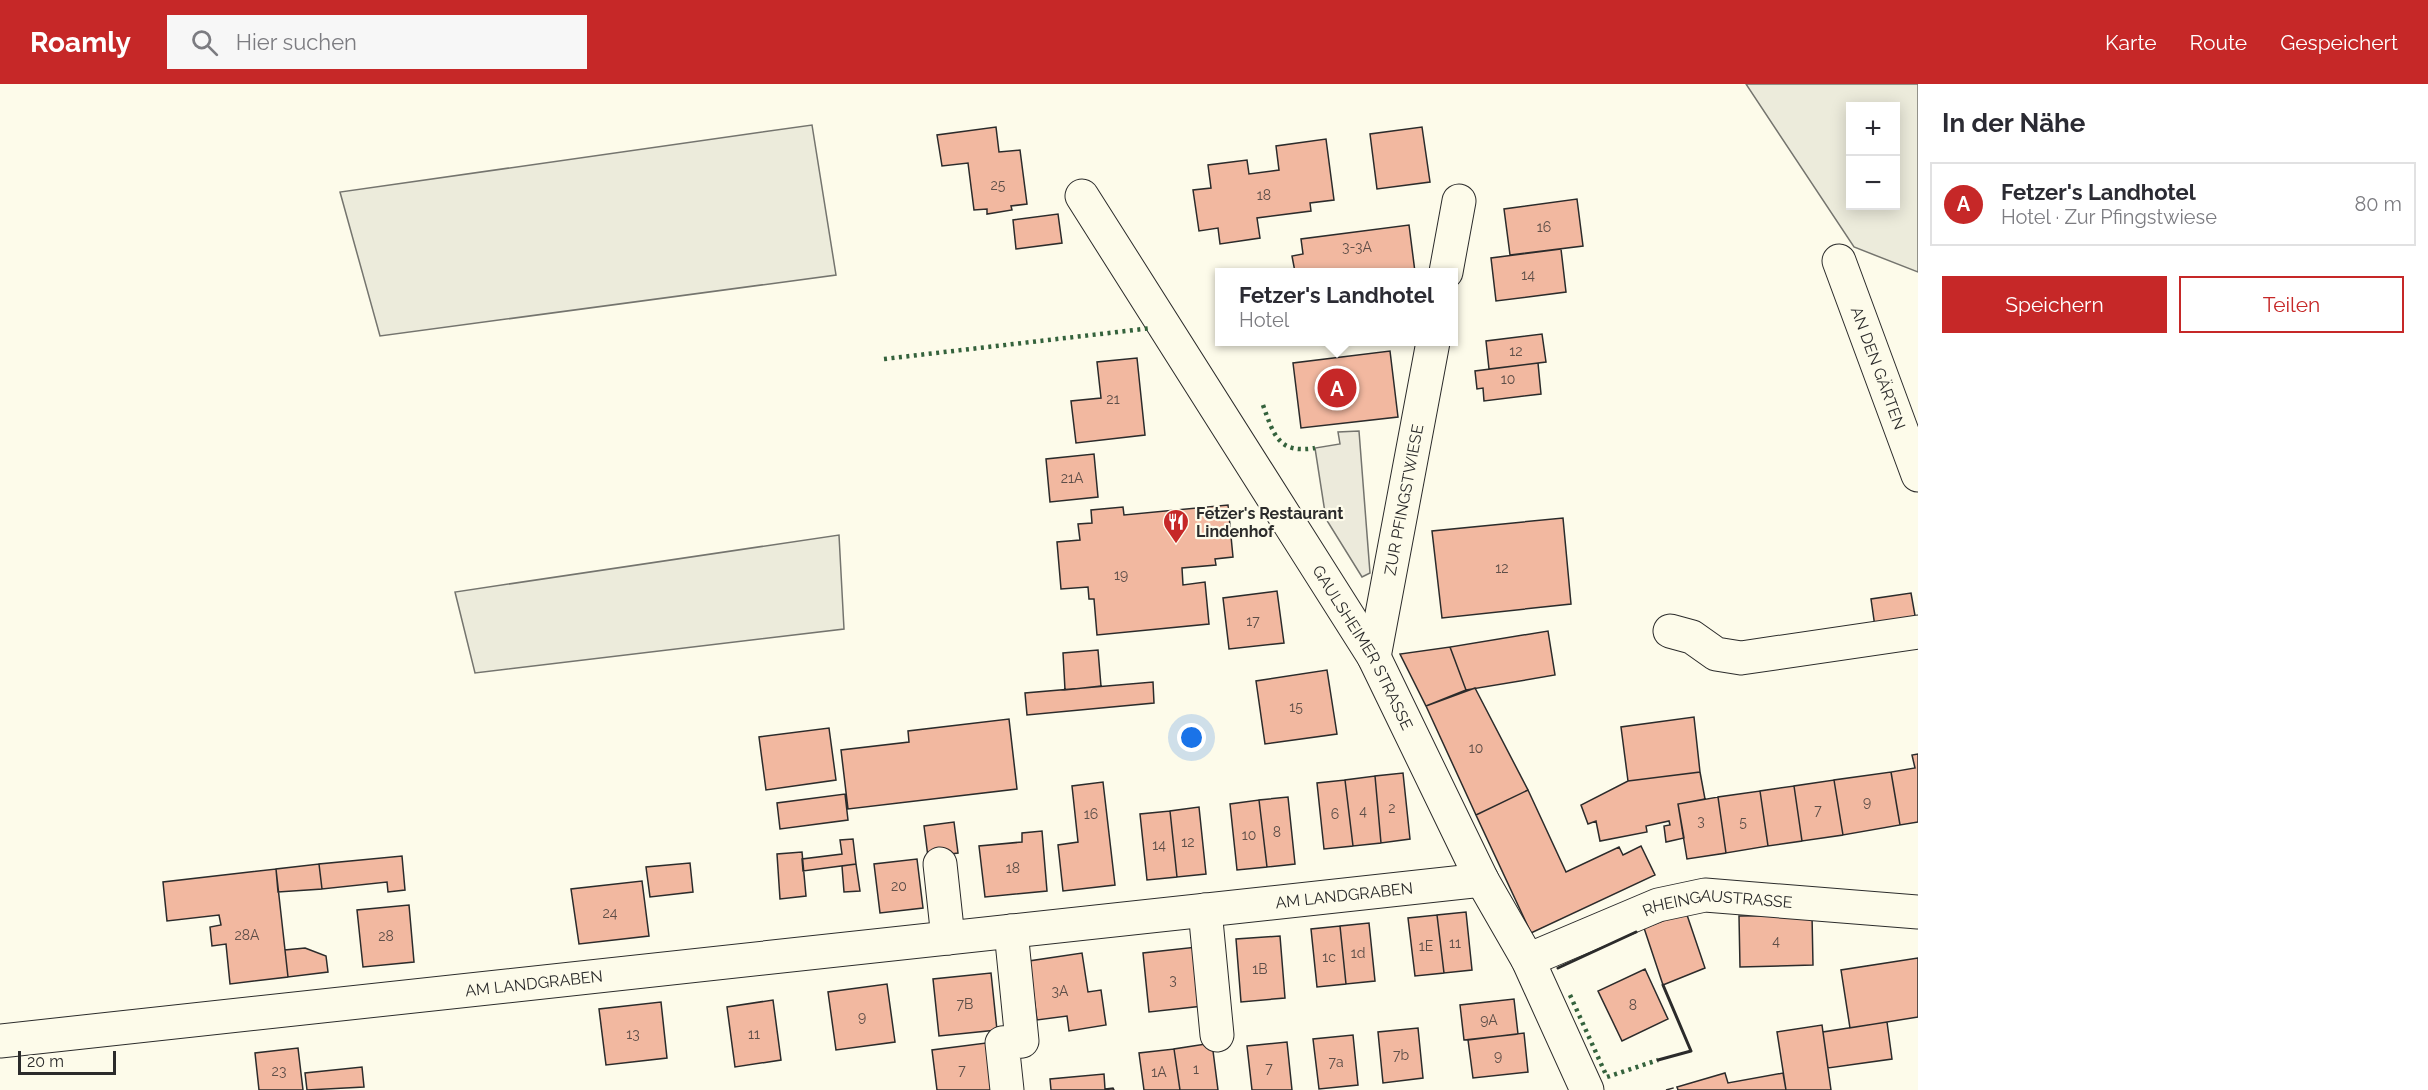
<!DOCTYPE html>
<html lang="de">
<head>
<meta charset="utf-8">
<style>
	:root { --surface:#fff; --page:#f7f7f7; --text:#2b2b33; --muted:#7c7c81; --line:#e1e1e2; --accent:#c62828 }
	body { margin:0; font-family:Raleway,sans-serif; background:var(--page); color:var(--text) }
	.controls { position:absolute; right:18px; top:18px; display:grid; overflow:hidden; border-radius:0px; box-shadow:0 3px 15px #0003 }
	.controls button { width:54px; height:54px; display:grid; place-items:center; padding:0; border:0; border-bottom:2px solid var(--line); background:var(--surface); color:var(--text); font:30px sans-serif }
	.scale { position:absolute; left:18px; bottom:15px; width:98px; box-sizing:border-box; padding-left:6px; border:3px solid #2b2b2b; border-top:0; font-size:16px; line-height:21px; white-space:nowrap; color:#2b2b2b; -webkit-text-stroke:4px #fdfbea; paint-order:stroke }
	.you { position:absolute; left:1192px; top:654px; width:21px; height:21px; margin:-15px; border:4px solid #fff; border-radius:50%; background:#1a73e8; box-shadow:0 0 0 9px #1a73e833 }
	.badge { display:grid; place-items:center; width:39px; height:39px; border-radius:50%; background:var(--accent); color:#fff; font-size:20px; font-weight:700 }
	.pin { position:absolute; translate:-50% -50%; border:3px solid #fff; box-shadow:0 2px 6px #0006 }
	.popup { position:absolute; left:1215px; top:184px; width:243px; height:78px; box-sizing:border-box; display:grid; place-content:center; border-radius:0px; background:var(--surface); filter:drop-shadow(0 2px 4px #0005); font-size:20px; white-space:nowrap; color:var(--muted) }
	.popup b { font-size:22px; color:var(--text) }
	.popup::after { content:''; position:absolute; left:50%; top:100%; margin-left:-12px; border:12px solid transparent; border-top-color:var(--surface) }
	.list { margin:0; padding:0; list-style:none }
	h2 { display:flex; justify-content:space-between; align-items:center; height:78px; margin:0; padding:0 24px; font-size:26px }
	h2 small { font-size:20px; font-weight:400; color:var(--muted) }
	.list li { display:grid; grid-template-columns:39px 1fr auto; gap:18px; align-items:center; box-sizing:border-box; height:84px; margin:0 12px 12px; padding:0 12px; border:2px solid var(--line); border-radius:0px }
	.list b { display:block; font-size:22px; white-space:nowrap }
	.list p { margin:0; font-size:20px; white-space:nowrap; color:var(--muted) }
	.list em { font-size:20px; font-style:normal; color:var(--muted) }
	.actions { display:flex; gap:12px; padding:18px 24px }
	.actions a { flex:1; padding:14px 0; border:2px solid var(--accent); border-radius:0px; text-align:center; font-size:21px; color:var(--accent) }
	.actions .main { background:var(--accent); color:#fff }
	.icon { flex:none; width:33px; height:33px; fill:none; stroke:currentColor; stroke-width:2; stroke-linecap:round; stroke-linejoin:round }
	.map { position:relative; flex:none; width:1918px; height:1006px; overflow:hidden }
	header { display:flex; align-items:center; gap:36px; box-sizing:border-box; height:84px; padding:0 30px; background:var(--accent); color:#fff }
	header strong { font-size:28px }
	nav { display:flex; gap:33px; margin-inline-start:auto; font-size:21px }
	.search { width:420px; height:54px; background:var(--page); display:flex; align-items:center; gap:15px; box-sizing:border-box; padding:0 21px; border-radius:0px; color:var(--muted); font-size:22px }
	main { display:flex }
	aside { flex:1; background:var(--surface) }
	.map>svg:first-child { display:block }
	.green { fill:#ecebdb; stroke:#74746e; stroke-width:1.5; fill-rule:evenodd }
	.parking { fill:#eceadb; stroke:#74746e; stroke-width:1.5 }
	.building { fill:#f2b8a0; stroke:#2b2b2b; stroke-width:1.5 }
	.lines { fill:none; stroke-linecap:round; stroke-linejoin:round }
	.minor-casing { stroke:#2b2b2b; stroke-width:35 }
	.minor { stroke:#fdfbea; stroke-width:33 }
	.hedge { stroke:#34623c; stroke-width:4.5; stroke-dasharray:3 4.5; stroke-linecap:butt }
	.fence { stroke:#2b2b2b; stroke-width:1.5; stroke-dasharray:8 3; stroke-linecap:butt }
	.wall { stroke:#2b2b2b; stroke-width:3 }
	.labels { text-anchor:middle; dominant-baseline:central; stroke-width:4.5; stroke-linejoin:round; paint-order:stroke }
	.number-label { font-size:14px; fill:#5d4e48 }
	.street-label { font-size:16px; fill:#2b2b2b; stroke:#fdfbea }
	.poi-label { font-size:16px; font-weight:bold; fill:#2b2b2b; stroke:#fdfbea; text-anchor:start }
</style>
</head>
<body>
<header>
<strong>Roamly</strong>
<div class="search"><svg class="icon" aria-label="search" viewBox="0 0 24 24"><circle cx="10" cy="10" r="6"/><path d="M15 15l6 6"/></svg>Hier suchen</div>
<nav><a>Karte</a><a>Route</a><a>Gespeichert</a></nav>
</header>
<main>
<div class="map">
<svg width="1918" height="1006" viewBox="0 0 1918 1006">
	<rect width="100%" height="100%" fill="#fdfbea"/>
	<path class="green" d="M1746 0H1918V188L1854 163ZM1850 22H1896V122H1850Z
		M812 41 836 191 380 252 340 108Z
		M839 451 844 545 475 589 455 508Z"/>
	<path class="parking" d="M1359 347 1370 489 1362 493 1326 435 1315 364 1340 360 1338 348Z"/>
	<path class="building" d="M996 43 999 68 1020 66 1027 120 1011 122 1012 126 987 130V125L974 126 968 79 942 82 937 51Z
		M1422 43 1430 98 1377 105 1370 50Z
		M1326 55 1334 116 1310 119 1311 127 1257 134 1260 154 1220 160 1218 144 1199 147 1193 106 1211 104 1208 81 1247 76 1249 90 1279 86 1276 62Z
		M1577 115 1583 162 1510 171 1504 125Z
		M1058 130 1062 159 1016 165 1013 136Z
		M1409 141 1415 188H1295L1292 172 1303 170 1301 155Z
		M1561 165 1566 208 1496 217 1491 174Z
		M1542 250 1546 278 1489 285 1486 257Z
		M1390 267 1398 333 1301 344 1293 279Z
		M1137 274 1145 351 1076 359 1071 317 1101 314 1097 278Z
		M1538 279 1541 310 1484 317 1483 304 1477 305 1475 287Z
		M1094 370 1098 413 1050 418 1046 375Z
		M1228 421 1233 473 1215 475 1216 481 1182 484 1183 501 1205 498 1209 540 1097 551 1094 515H1089L1088 503 1061 505 1057 458 1080 456 1078 440 1092 439 1091 426 1123 423 1124 431Z
		M1563 434 1571 520 1442 534 1432 447Z
		M1277 507 1284 559 1229 565 1223 514Z
		M1911 509 1916 537 1875 543 1871 515Z
		M1548 547 1555 591 1466 606 1450 563Z
		M1450 563 1466 606 1426 622 1400 570Z
		M1098 566 1101 602 1065 606 1063 569Z
		M1327 586 1337 650 1265 660 1256 597Z
		M1153 598 1154 619 1027 631 1025 609Z
		M1475 604 1528 706 1476 731 1426 622Z
		M1694 633 1700 688 1628 697 1621 643Z
		M1009 635 1017 705 848 725 841 666 909 658 908 647Z
		M829 644 836 696 766 706 759 653Z
		M1918 670V738L1900 741 1891 688 1915 684 1912 671Z
		M1700 688 1705 715 1678 720 1684 754 1666 758 1664 742 1670 741 1669 737 1646 742 1647 748 1600 757 1596 737 1588 740 1581 721 1628 697Z
		M1891 688 1900 741 1843 751 1834 696Z
		M1403 689 1410 755 1381 759 1375 692Z
		M1375 692 1381 759 1353 762 1345 696Z
		M1345 696 1353 762 1324 765 1317 699Z
		M1834 696 1843 751 1802 757 1794 702Z
		M1103 698 1115 801 1063 807 1058 761 1078 758 1072 702Z
		M1794 702 1802 757 1768 762 1760 707Z
		M1528 706 1566 788 1619 763 1623 771 1641 762 1655 791 1531 849 1476 731Z
		M1760 707 1768 762 1726 769 1718 713Z
		M845 710 848 736 780 745 777 719Z
		M1288 713 1295 780 1267 783 1259 716Z
		M1718 713 1726 769 1687 775 1678 720Z
		M1259 716 1267 783 1237 786 1230 720Z
		M1199 723 1206 790 1177 793 1170 727Z
		M1170 727 1177 793 1147 796 1140 730Z
		M954 738 958 769 928 773 924 742Z
		M1042 747 1047 807 985 813 979 762 1022 758V749Z
		M853 755 856 780 803 787 802 775 842 770 840 756Z
		M802 768 806 812 780 815 777 770Z
		M402 772 405 806 388 808 387 798 322 805 319 780Z
		M917 775 923 824 880 829 874 780Z
		M690 779 693 808 650 813 646 783Z
		M319 780 322 805 278 808 276 785Z
		M856 780 860 807 844 808 842 782Z
		M276 785 288 893 230 900 226 860 212 862 210 843 221 841 219 831 167 837 163 798Z
		M642 797 649 852 579 860 571 805Z
		M409 821 414 878 363 883 357 826Z
		M1466 828 1472 886 1444 889 1437 831Z
		M1686 828 1705 884 1663 901 1644 844Z
		M1437 831 1444 889 1415 892 1408 834Z
		M1812 831 1813 881 1740 883 1739 832Z
		M1369 839 1375 897 1346 900 1340 842Z
		M1340 842 1346 900 1317 903 1311 845Z
		M1280 852 1285 914 1241 918 1236 855Z
		M1197 863 1203 922 1149 928 1143 869Z
		M305 864 326 872 328 888 288 893 285 866Z
		M1082 869 1088 908 1101 906 1106 941 1069 947 1067 932 1037 936 1029 877Z
		M1918 874V933L1850 944 1841 886Z
		M1645 885 1668 935 1622 957 1598 907Z
		M991 889 997 946 939 952 933 895Z
		M887 900 895 958 836 966 828 908Z
		M1514 915 1518 950 1464 956 1460 921Z
		M773 916 781 976 735 983 727 923Z
		M661 918 667 974 606 981 599 925Z
		M1887 938 1892 975 1828 984 1823 948Z
		M1822 941 1831 1006H1786L1777 948Z
		M1418 944 1423 994 1383 999 1378 948Z
		M1524 949 1528 988 1473 994 1468 956Z
		M1353 951 1358 1001 1319 1005 1313 955Z
		M1287 958 1292 1006H1252L1247 962Z
		M986 959 992 1006H937L932 966Z
		M1212 959 1218 1006H1180L1174 965Z
		M298 964 303 1006H259L255 969Z
		M1174 965 1180 1006H1144L1139 969Z
		M362 983 364 1003 307 1006 305 989Z
		M1725 989 1728 999 1783 989 1786 1006H1678L1677 1003Z
		M1104 990 1105 1005 1113 1004 1114 1006H1051L1050 995Z"/>
	<g class="lines">
		<defs>
			<g id="minor">
				<path id="s1" d="M1082 112 1374 573 1482 796 1528 876 1587 1006"/>
				<path id="s2" d="M1839 177 1918 391"/>
				<path d="M1446 188 1459 117"/>
				<path d="M1670 547 1692 553 1716 570 1741 574 1918 548"/>
				<path id="s3" d="M1374 573 1433 258"/>
				<path d="M940 780 948 854"/>
				<path d="M1205 826 1217 951"/>
				<path id="s4" d="M1528 876 1658 821 1705 811 1918 828"/>
				<path id="s5" d="M0 957 1482 796"/>
				<path d="M1007 1006 1002 959 1022 957 1011 847"/>
			</g>
		</defs>
		<use href="#minor" class="minor-casing"/>
		<use href="#minor" class="minor"/>
		<path class="hedge" d="M884 275 1152 244
			M1263 321C1274 352 1279 370 1315 364
			M1570 911 1607 993 1658 976"/>
		<path class="fence" d="M1666 1006 1677 1003"/>
		<path class="wall" d="M1558 884 1636 848
			M1658 976 1691 967 1663 901"/>
	</g>
	<defs>
		<symbol id="restaurant-pin" viewBox="-11 -11 22 30"><path d="M0 17L-7.5 6A9.5 9.5 0 1 1 7.5 6Z" fill="#c62828" stroke="#fdfbea"/><path d="M-5-6h1v4h1v-4h1v4h1v-4h1v5L-1.5 .5V6h-2V.5L-5-1ZM5-6V6H3V1.5H1.5Q1.5-4 5-6Z" fill="#fff"/></symbol>
	</defs>
	<g fill-rule="evenodd">
		<use href="#restaurant-pin" x="1161" y="423" width="30" height="40"/>
	</g>
	<g class="labels">
		<g class="number-label">
			<text x="998" y="101">25</text>
			<text x="1264" y="111">18</text>
			<text x="1544" y="143">16</text>
			<text x="1357" y="163">3-3A</text>
			<text x="1528" y="191">14</text>
			<text x="1516" y="267">12</text>
			<text x="1508" y="295">10</text>
			<text x="1113" y="315">21</text>
			<text x="1072" y="394">21A</text>
			<text x="1502" y="484">12</text>
			<text x="1121" y="491">19</text>
			<text x="1253" y="537">17</text>
			<text x="1296" y="623">15</text>
			<text x="1476" y="664">10</text>
			<text x="1867" y="718">9</text>
			<text x="1392" y="724">2</text>
			<text x="1818" y="726">7</text>
			<text x="1363" y="727">4</text>
			<text x="1091" y="730">16</text>
			<text x="1335" y="730">6</text>
			<text x="1701" y="737">3</text>
			<text x="1743" y="738">5</text>
			<text x="1277" y="748">8</text>
			<text x="1249" y="751">10</text>
			<text x="1188" y="758">12</text>
			<text x="1159" y="761">14</text>
			<text x="1013" y="784">18</text>
			<text x="899" y="802">20</text>
			<text x="610" y="829">24</text>
			<text x="247" y="851">28A</text>
			<text x="386" y="852">28</text>
			<text x="1776" y="857">4</text>
			<text x="1455" y="859">11</text>
			<text x="1426" y="862">1E</text>
			<text x="1358" y="869">1d</text>
			<text x="1329" y="873">1c</text>
			<text x="1260" y="885">1B</text>
			<text x="1173" y="896">3</text>
			<text x="1060" y="907">3A</text>
			<text x="965" y="920">7B</text>
			<text x="1633" y="921">8</text>
			<text x="862" y="933">9</text>
			<text x="1489" y="936">9A</text>
			<text x="633" y="950">13</text>
			<text x="754" y="950">11</text>
			<text x="1401" y="971">7b</text>
			<text x="1498" y="972">9</text>
			<text x="1336" y="978">7a</text>
			<text x="1269" y="984">7</text>
			<text x="1196" y="985">1</text>
			<text x="962" y="986">7</text>
			<text x="279" y="987">23</text>
			<text x="1159" y="988">1A</text>
		</g>
		<g class="street-label">
			<text stroke="none"><textPath href="#s2" startOffset="114">AN DEN GÄRTEN</textPath></text>
			<text stroke="none"><textPath href="#s3" startOffset="160">ZUR PFINGSTWIESE</textPath></text>
			<text stroke="none"><textPath href="#s1" startOffset="532">GAULSHEIMER STRASSE</textPath></text>
			<text stroke="none"><textPath href="#s5" startOffset="1352">AM LANDGRABEN</textPath></text>
			<text stroke="none"><textPath href="#s4" startOffset="201">RHEINGAUSTRASSE</textPath></text>
			<text stroke="none"><textPath href="#s5" startOffset="537">AM LANDGRABEN</textPath></text>
		</g>
		<g class="poi-label">
			<text x="1196" y="429">Fetzer's Restaurant<tspan x="1196" dy="18">Lindenhof</tspan></text>
		</g>
	</g>
</svg>
<div class="controls">
<button>+</button>
<button>−</button>
</div>
<div class="scale">20 m</div>
<div class="you"></div>
<div class="pin badge" style="left:1337px;top:304px">A</div>
<div class="popup"><b>Fetzer's Landhotel</b>Hotel</div>
</div>
<aside>
<h2>In der Nähe<small></small></h2>
<ul class="list">
<li><span class="badge">A</span><div><b>Fetzer's Landhotel</b><p>Hotel · Zur Pfingstwiese</p></div><em>80 m</em></li>
</ul>
<div class="actions"><a class="main">Speichern</a><a>Teilen</a></div>
</aside>
</main>
</body>
</html>
